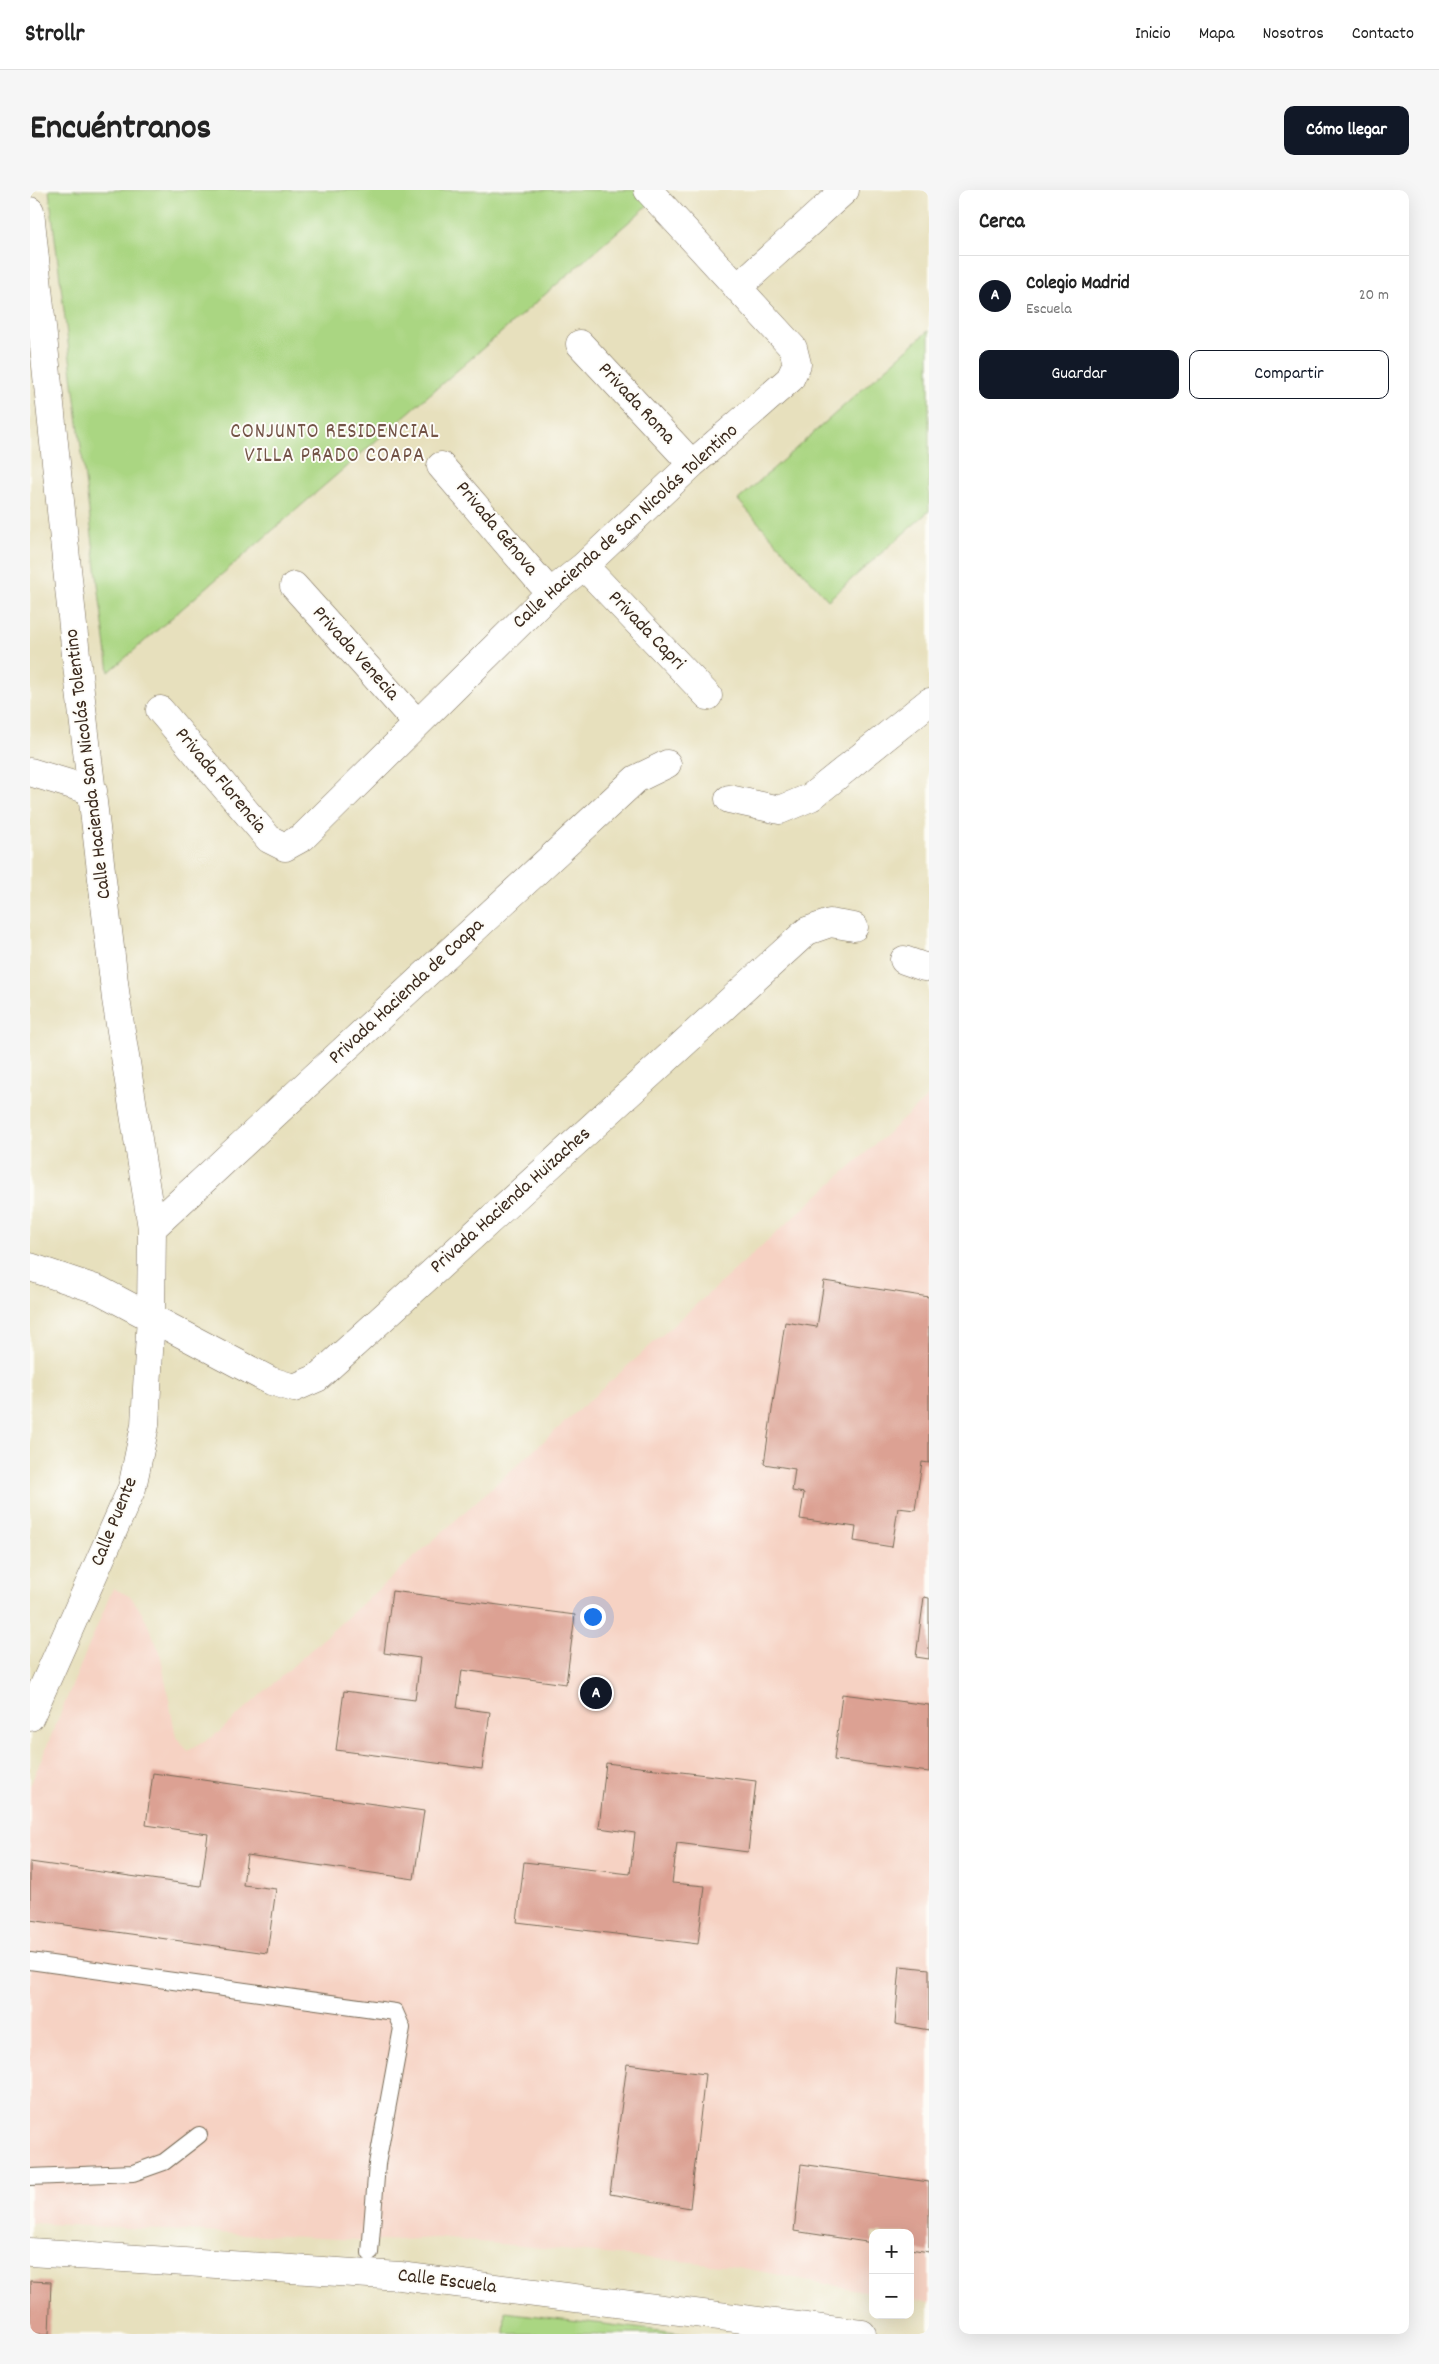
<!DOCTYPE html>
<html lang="es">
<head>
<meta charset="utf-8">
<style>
	:root { --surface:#fff; --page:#f6f6f6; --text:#222; --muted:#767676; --line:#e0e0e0; --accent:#111827 }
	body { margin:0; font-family:Dekko,sans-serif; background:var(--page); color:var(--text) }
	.controls { position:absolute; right:15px; bottom:15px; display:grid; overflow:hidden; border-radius:10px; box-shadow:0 5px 20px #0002 }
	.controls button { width:45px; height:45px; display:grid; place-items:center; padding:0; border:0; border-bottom:1px solid var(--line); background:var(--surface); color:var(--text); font:25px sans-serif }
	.you { position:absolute; left:562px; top:1426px; width:18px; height:18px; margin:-12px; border:4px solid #fff; border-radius:50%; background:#1a73e8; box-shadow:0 0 0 8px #1a73e833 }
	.badge { display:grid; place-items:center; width:32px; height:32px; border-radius:50%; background:var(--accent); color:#fff; font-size:16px; font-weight:700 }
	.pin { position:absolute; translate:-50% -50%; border:2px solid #fff; box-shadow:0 1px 5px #0006 }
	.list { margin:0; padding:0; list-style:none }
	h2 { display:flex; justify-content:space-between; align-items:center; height:65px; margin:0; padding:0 20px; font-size:21px }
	h2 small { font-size:16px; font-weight:400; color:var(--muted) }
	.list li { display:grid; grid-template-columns:32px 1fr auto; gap:15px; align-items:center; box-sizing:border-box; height:80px; padding:0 20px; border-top:1px solid var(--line) }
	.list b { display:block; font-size:19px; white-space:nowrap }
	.list p { margin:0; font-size:16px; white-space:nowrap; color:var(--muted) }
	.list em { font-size:16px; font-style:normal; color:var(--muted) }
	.actions { display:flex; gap:10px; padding:15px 20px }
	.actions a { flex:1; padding:11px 0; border:1px solid var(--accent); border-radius:10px; text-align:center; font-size:18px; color:var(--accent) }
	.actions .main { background:var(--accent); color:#fff }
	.map { position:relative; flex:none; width:899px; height:2144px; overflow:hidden; border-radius:10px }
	header { display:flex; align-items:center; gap:30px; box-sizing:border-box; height:70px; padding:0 25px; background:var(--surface); border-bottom:1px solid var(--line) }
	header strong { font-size:24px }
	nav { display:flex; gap:28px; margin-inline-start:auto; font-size:18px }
	.intro { display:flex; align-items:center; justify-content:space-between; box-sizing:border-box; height:120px; padding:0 30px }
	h1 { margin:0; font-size:35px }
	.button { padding:12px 22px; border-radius:10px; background:var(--accent); color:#fff; font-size:18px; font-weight:700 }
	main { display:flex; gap:30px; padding:0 30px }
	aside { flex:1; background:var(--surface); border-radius:10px; box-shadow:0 5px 20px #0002 }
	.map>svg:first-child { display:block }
	.built { fill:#f6d2c3 }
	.green { fill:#aad682; stroke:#728050 }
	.building { fill:#dca193 }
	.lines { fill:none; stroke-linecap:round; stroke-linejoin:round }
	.service-casing { stroke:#776a56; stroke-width:18 }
	.minor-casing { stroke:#776a56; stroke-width:29 }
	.service { stroke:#fff; stroke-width:16 }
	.minor { stroke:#fff; stroke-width:28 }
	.labels { text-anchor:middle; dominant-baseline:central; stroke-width:4; stroke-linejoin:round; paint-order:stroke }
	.street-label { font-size:20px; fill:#3b2a1e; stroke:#fdfcf7 }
	.neighbourhood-label { font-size:21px; letter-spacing:1px; fill:#735447; stroke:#fdfcf7 }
</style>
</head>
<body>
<header>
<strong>Strollr</strong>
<nav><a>Inicio</a><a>Mapa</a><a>Nosotros</a><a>Contacto</a></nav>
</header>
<div class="intro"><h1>Encuéntranos</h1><a class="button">Cómo llegar</a></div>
<main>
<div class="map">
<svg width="899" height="2144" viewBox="0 0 899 2144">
	<rect width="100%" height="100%" fill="#fdfcf7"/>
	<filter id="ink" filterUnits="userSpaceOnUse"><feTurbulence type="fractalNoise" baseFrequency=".02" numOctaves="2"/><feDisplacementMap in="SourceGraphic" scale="10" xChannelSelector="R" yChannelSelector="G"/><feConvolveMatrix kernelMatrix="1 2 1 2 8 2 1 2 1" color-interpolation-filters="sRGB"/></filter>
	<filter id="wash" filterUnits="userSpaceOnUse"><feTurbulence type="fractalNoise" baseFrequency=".0096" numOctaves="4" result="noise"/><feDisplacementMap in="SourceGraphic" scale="20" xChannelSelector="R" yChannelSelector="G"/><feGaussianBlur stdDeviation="1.12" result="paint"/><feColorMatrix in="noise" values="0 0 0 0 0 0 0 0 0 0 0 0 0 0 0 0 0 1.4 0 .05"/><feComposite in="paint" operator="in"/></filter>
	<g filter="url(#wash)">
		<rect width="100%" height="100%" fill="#e7e0bd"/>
		<path class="built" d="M899 906V2113L880 2109V2043H843V2103L702 2076 407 2048 348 2051 0 2033V1596L83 1398 101 1407 113 1424 130 1462 146 1547 158 1561 188 1543Z"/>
		<path class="green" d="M19 0H612L623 11 79 482Z
			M899 140V321L798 410 708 310Z
			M475 2122 655 2144H474Z"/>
		<g id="blocks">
			<path class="building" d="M794 1091 899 1107V1273L892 1272 885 1320 868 1318 862 1357 824 1351 826 1337 770 1329 774 1303 762 1301 765 1279 734 1274 755 1132 787 1137Z
				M362 1401 545 1425 536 1494 432 1480 427 1518 460 1522 452 1579 306 1560 314 1501 385 1510 390 1468 354 1463Z
				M894 1407 899 1408V1469L886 1467Z
				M812 1504 899 1515V1582L804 1570Z
				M576 1573 726 1591 718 1662 647 1653 642 1693 675 1696 668 1754 487 1732 494 1672 600 1684 605 1643 569 1638Z
				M123 1583 394 1621 384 1689 217 1665 213 1695 246 1699 237 1763 0 1730V1672L171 1696 178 1644 116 1635Z
				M870 1776 899 1779V1840L865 1834Z
				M597 1874 675 1884 660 2018 580 2004Z
				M771 1974 899 1992V2062L880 2059V2043H843V2053L764 2041Z
				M0 2091 21 2092 19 2144H0Z"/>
		</g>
	</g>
	<g filter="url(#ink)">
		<use href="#blocks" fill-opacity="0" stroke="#776a56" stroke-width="1"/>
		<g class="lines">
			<defs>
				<path id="service" d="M0 1771 365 1822 372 1838 347 1974 340 2063
					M0 1987 103 1983 134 1972 169 1945"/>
				<path id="minor" d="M0 21 47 475 86 809 122 1038 121 1125 115 1235 102 1298 0 1527
					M707 98 815 0
					M550 154 662 274
					M411 276 520 403
					M554 376 678 506
					M264 396 386 532
					M130 520 239 649 255 657 273 647 520 403 554 376 662 274 760 189 767 174 763 158 618 0
					M0 582 63 601
					M699 609 750 620 781 607 899 512
					M874 770 894 777H899
					M122 1038 606 589 637 574
					M0 1077 69 1100 241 1191 264 1198 287 1188 777 741 800 733 824 737
					M0 2062 370 2086 832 2144"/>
			</defs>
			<use href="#service" class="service-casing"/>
			<use href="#minor" class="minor-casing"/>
			<use href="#service" class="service"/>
			<use href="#minor" class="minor"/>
		</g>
	</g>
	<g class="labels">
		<g class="street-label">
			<text transform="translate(606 214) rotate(47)">Privada Roma</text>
			<text transform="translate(596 337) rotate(-42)">Calle Hacienda de San Nicolás Tolentino</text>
			<text transform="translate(466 339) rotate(50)">Privada Génova</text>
			<text transform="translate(616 441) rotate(46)">Privada Capri</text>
			<text transform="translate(325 464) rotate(48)">Privada Venecia</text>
			<text transform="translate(59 574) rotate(-97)">Calle Hacienda San Nicolás Tolentino</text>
			<text transform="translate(190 591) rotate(50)">Privada Florencia</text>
			<text transform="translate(377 802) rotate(-43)">Privada Hacienda de Coapa</text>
			<text transform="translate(481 1011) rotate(-42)">Privada Hacienda Huizaches</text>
			<text transform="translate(85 1332) rotate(-68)">Calle Puente</text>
			<text transform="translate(417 2092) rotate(7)">Calle Escuela</text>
		</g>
		<g class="neighbourhood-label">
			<text x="305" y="243">CONJUNTO RESIDENCIAL<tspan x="305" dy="24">VILLA PRADO COAPA</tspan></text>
		</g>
	</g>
</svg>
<div class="controls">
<button>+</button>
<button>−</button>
</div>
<div class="you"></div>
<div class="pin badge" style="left:566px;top:1503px">A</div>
</div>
<aside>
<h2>Cerca<small></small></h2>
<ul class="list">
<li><span class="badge">A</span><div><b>Colegio Madrid</b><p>Escuela</p></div><em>20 m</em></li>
</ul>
<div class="actions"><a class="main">Guardar</a><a>Compartir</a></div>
</aside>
</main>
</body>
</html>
